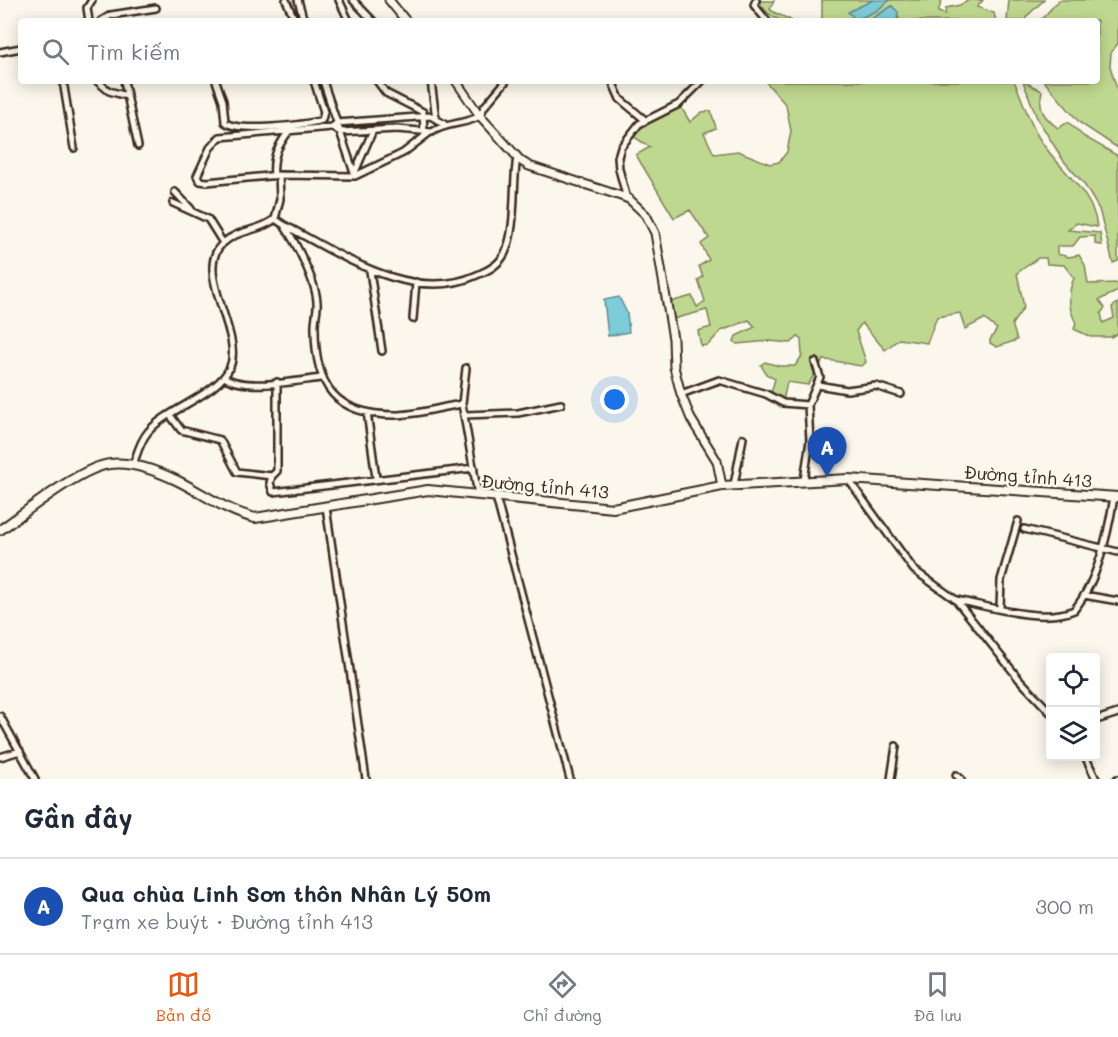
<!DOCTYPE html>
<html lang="vi">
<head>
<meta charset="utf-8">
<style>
	:root { --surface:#fff; --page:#f6f6f7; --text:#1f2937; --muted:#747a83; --line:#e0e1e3; --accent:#ea580c }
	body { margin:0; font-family:Mali,sans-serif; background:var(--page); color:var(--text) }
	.controls { position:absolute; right:18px; bottom:18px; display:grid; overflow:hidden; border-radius:6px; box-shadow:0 3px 15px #0003 }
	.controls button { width:54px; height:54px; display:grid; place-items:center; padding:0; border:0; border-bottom:2px solid var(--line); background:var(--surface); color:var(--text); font:30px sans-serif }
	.you { position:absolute; left:615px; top:400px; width:21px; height:21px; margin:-15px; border:4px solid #fff; border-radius:50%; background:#1a73e8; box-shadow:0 0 0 9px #1a73e833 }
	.badge { display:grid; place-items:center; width:39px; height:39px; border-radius:50%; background:var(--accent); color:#fff; font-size:20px; font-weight:700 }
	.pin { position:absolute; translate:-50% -50px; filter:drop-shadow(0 2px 3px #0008) }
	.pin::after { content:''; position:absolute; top:32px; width:21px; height:18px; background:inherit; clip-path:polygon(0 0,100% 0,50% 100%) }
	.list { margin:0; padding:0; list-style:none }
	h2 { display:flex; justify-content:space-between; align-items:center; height:78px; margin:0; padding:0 24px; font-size:26px }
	h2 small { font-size:20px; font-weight:400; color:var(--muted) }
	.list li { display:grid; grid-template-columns:39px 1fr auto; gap:18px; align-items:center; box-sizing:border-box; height:96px; padding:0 24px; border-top:2px solid var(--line) }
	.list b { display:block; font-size:22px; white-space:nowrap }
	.list p { margin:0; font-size:20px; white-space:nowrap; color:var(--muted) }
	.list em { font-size:20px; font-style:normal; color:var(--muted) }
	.icon { flex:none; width:33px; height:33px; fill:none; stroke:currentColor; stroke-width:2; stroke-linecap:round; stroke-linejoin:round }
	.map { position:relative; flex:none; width:1118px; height:779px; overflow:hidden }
	.search { position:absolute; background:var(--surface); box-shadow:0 3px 15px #0003; left:18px; right:18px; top:18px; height:66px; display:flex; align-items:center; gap:15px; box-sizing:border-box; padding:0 21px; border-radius:6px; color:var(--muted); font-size:22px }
	.sheet { height:174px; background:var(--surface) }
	nav { display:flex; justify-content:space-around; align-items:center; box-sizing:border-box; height:84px; border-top:2px solid var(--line); background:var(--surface); font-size:16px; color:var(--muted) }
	nav a { display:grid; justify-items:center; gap:3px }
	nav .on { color:var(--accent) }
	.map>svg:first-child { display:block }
	.green { fill:#bfd88f; stroke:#7d8156; stroke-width:1.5 }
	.water { fill:#7dccda; stroke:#638b8f; stroke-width:1.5 }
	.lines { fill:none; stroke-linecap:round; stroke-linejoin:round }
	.minor-casing { stroke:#3b2a1e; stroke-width:10 }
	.tertiary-casing { stroke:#3b2a1e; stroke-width:11 }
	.secondary-casing { stroke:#3b2a1e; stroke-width:12 }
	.minor { stroke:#fbf7ec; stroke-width:5 }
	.tertiary { stroke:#fbf7ec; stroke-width:7 }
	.secondary { stroke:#fbf7ec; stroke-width:8 }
	.labels { text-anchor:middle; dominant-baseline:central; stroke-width:5; stroke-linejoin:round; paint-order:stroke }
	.street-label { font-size:18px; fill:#3b2a1e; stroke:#fbf7ec }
</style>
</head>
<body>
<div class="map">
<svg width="1118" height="779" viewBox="0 0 1118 779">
	<rect width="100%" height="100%" fill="#fbf7ec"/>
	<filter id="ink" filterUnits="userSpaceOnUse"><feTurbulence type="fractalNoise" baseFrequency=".0167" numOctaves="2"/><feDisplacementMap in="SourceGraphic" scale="12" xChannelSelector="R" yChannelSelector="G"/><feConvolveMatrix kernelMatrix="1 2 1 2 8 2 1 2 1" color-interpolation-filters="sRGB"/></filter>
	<g filter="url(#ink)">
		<path class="green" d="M822 0H873L860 7 876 11 890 0H942L938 12 945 14 946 8 960 5 969 0H983L977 7 994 13 996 21H897L899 18 892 6 868 21H818L822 18Z
			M1009 0H1044L1027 16 1025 21H1007Z
			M1059 0H1118V43L1111 53 1110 66 1118 93V148L1080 123 1044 81H1097V21H1040Z
			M761 1H774L770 9C775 15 786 16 792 21 776 21 770 17 761 5Z
			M765 81H1014C1023 99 1028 121 1039 138 1056 167 1094 192 1097 227L1077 223 1068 230 1100 233 1102 245 1095 244V236L1080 237 1073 246H1057V254L1069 257 1079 255 1085 265 1088 284 1118 283V291L1099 300 1105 308 1101 313 1103 323 1114 318 1112 307 1118 303V333L1111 337H1091L1074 329 1076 323C1068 308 1067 294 1074 278L1064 265 1047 264 1046 258H1038L1017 273 1024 307 1012 324 1017 340 997 347 990 343V340L997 329 984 319 965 329 960 313 937 317 927 343 899 339 885 350 862 323 856 331 866 362 862 366C848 365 838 360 823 360L808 385 787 382 783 401H779L771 393 775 379 766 374 761 365 765 362 779 366H795L802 356 801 339 798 337 791 343 769 341 737 344 734 341 736 336 755 327 749 320 721 331 708 345 701 346 698 331 711 327 707 310 673 319 670 302 692 296 697 307 705 301 698 280 703 277 699 266 709 260 701 244 709 238 690 210 674 218 636 155 650 147 634 137 635 132 647 123 681 107 690 122 702 112 711 111 716 128 704 133 714 154 738 151 770 164 779 162 787 152 791 131 786 105Z
			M1023 81 1042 91C1038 109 1043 117 1058 128L1068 122 1083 136 1118 156V261L1113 263 1099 209 1084 184 1063 160 1037 118Z"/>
		<path class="water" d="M873 0H890L876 11 856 20 848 12Z
			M892 6 898 12 897 21H868Z
			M619 297 627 313 629 332 608 336 604 300Z"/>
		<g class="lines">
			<defs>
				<path id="minor" d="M286 0 295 21
					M298 0 304 21
					M339 0 349 21
					M353 0 373 21
					M756 0 754 5 767 21
					M89 21 87 8 92 0
					M101 21 111 15 156 8
					M0 52 21 48
					M63 81 74 148
					M97 81 109 91 127 96
					M124 81 138 146
					M216 81 223 101 225 122C237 133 305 125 322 120L324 112 314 81
					M323 81 355 176
					M377 81 386 93 423 112 424 133
					M431 81 436 119
					M612 81 620 99 645 120
					M332 127 340 132 397 129 432 132C447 122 464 125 480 116L484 107 506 81
					M429 133 403 153 355 176 279 175 207 182 200 181 197 176 210 148 220 137 332 127 337 123 431 116 444 124
					M355 172 373 130
					M279 175 280 199 275 219 284 225C340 254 412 305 477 275 489 270 499 265 505 253 517 227 512 186 517 157
					M274 176C272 156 278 146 289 131
					M175 192 191 209
					M627 199 619 169 618 157 621 147 639 124 679 104 702 81
					M173 203 208 219 223 243
					M285 227C296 243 316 282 317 302 318 311 314 320 315 329 315 386 335 415 395 415 417 415 441 407 462 404
					M370 271 382 351
					M413 319 416 282
					M466 368 462 404 478 495
					M224 377C245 391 296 381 321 378
					M818 385 847 390 876 386 901 394
					M681 394 719 380 766 394 783 403 808 405
					M367 412 376 478
					M170 415 181 430 220 440 237 472 272 476 270 483 273 492 474 468
					M465 415 518 413 561 404
					M133 465C137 454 140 441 148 432 168 408 218 395 230 367 244 334 193 272 222 244 237 229 259 232 275 219
					M272 476 277 471V382
					M848 479 914 570 956 600 1019 679 1050 712
					M804 480 810 441 808 405 820 377 815 362
					M734 485 743 438
					M496 497 570 779
					M326 507 366 779
					M1024 529 1118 552
					M1084 595 1118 601
					M956 600C988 606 1043 624 1074 610 1098 581 1108 533 1114 497
					M1000 608 1001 580 1018 521
					M0 716 35 779
					M1096 720 1118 713
					M1085 756 1096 779
					M0 757 20 751
					M956 775 961 779
					M891 779 896 746
					M1117 779H1118"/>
				<path id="tertiary" d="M389 0 406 21
					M456 81 480 116 521 161 529 166 618 195 629 199 646 215 655 233 673 339 674 367 681 394 691 419 717 461 722 486"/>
				<path id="secondary" d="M0 530C26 512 81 467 110 464 131 461 157 471 176 480 203 493 226 511 255 518L428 490 613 508 722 486 848 479 1118 497"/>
			</defs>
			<use href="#minor" class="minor-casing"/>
			<use href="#tertiary" class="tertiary-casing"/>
			<use href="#secondary" class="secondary-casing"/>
			<use href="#minor" class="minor"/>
			<use href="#tertiary" class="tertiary"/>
			<use href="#secondary" class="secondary"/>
		</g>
	</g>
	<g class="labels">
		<g class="street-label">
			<text transform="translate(1028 476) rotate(4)">Đường tỉnh 413</text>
			<text transform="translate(545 486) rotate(5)">Đường tỉnh 413</text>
		</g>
	</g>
</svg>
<div class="controls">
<button><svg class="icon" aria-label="locate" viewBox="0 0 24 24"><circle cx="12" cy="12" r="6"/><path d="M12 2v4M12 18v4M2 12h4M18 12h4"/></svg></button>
<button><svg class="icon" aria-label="layers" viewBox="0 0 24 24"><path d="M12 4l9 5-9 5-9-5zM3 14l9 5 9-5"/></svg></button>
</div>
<div class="you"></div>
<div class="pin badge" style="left:827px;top:477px;background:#1a4fb4">A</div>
<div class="search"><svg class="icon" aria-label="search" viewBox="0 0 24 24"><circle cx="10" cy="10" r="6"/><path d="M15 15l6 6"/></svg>Tìm kiếm</div>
</div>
<section class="sheet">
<h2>Gần đây<small></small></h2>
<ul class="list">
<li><span class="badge" style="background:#1a4fb4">A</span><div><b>Qua chùa Linh Sơn thôn Nhân Lý 50m</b><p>Trạm xe buýt · Đường tỉnh 413</p></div><em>300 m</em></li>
</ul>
</section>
<nav>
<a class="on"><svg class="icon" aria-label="map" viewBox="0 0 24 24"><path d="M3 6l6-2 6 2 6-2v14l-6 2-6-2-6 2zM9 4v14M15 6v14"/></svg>Bản đồ</a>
<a><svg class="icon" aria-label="directions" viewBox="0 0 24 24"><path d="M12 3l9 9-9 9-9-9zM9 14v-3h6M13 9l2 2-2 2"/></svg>Chỉ đường</a>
<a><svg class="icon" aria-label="saved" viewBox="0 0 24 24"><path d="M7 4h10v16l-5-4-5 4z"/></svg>Đã lưu</a>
</nav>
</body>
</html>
